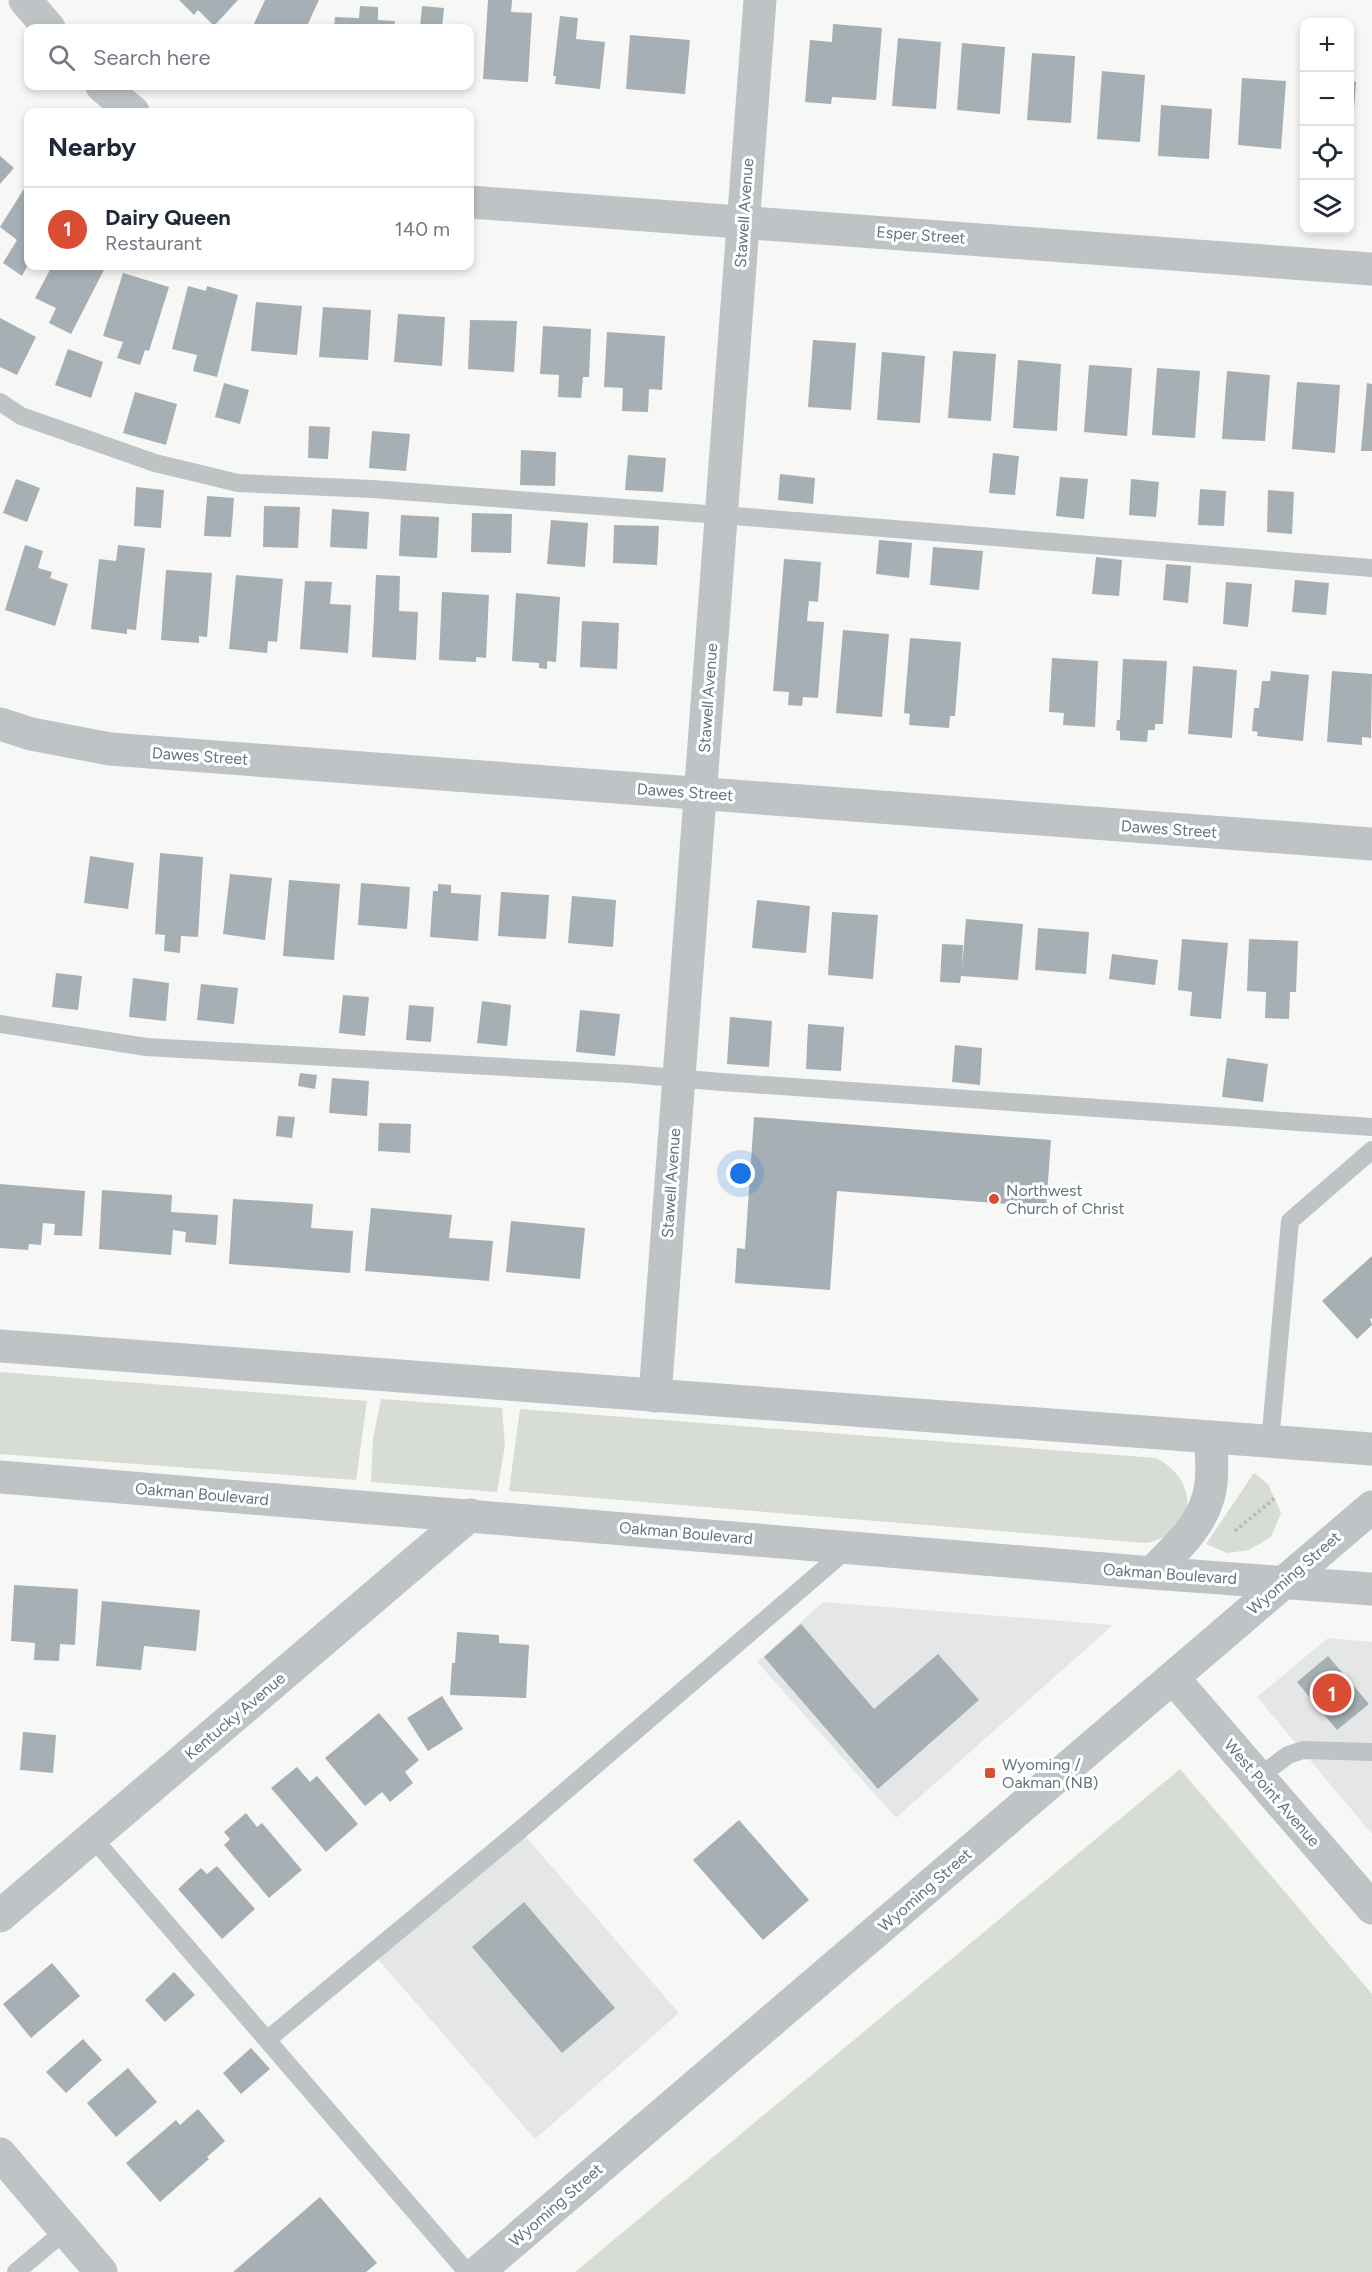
<!DOCTYPE html>
<html lang="en">
<head>
<meta charset="utf-8">
<style>
	:root { --surface:#fff; --page:#f2f2f3; --text:#1f2937; --muted:#747a83; --line:#e0e1e3; --accent:#d84d33 }
	body { margin:0; font-family:Figtree,sans-serif; background:var(--page); color:var(--text) }
	.controls { position:absolute; right:18px; top:18px; display:grid; overflow:hidden; border-radius:12px; box-shadow:0 3px 9px #0003 }
	.controls button { width:54px; height:54px; display:grid; place-items:center; padding:0; border:0; border-bottom:2px solid var(--line); background:var(--surface); color:var(--text); font:30px sans-serif }
	.you { position:absolute; left:741px; top:1174px; width:21px; height:21px; margin:-15px; border:4px solid #fff; border-radius:50%; background:#1a73e8; box-shadow:0 0 0 9px #1a73e833 }
	.badge { display:grid; place-items:center; width:39px; height:39px; border-radius:50%; background:var(--accent); color:#fff; font-size:20px; font-weight:700 }
	.pin { position:absolute; translate:-50% -50%; border:3px solid #fff; box-shadow:0 2px 6px #0006 }
	.list { margin:0; padding:0; list-style:none }
	h2 { display:flex; justify-content:space-between; align-items:center; height:78px; margin:0; padding:0 24px; font-size:26px }
	h2 small { font-size:20px; font-weight:400; color:var(--muted) }
	.list li { display:grid; grid-template-columns:39px 1fr auto; gap:18px; align-items:center; box-sizing:border-box; height:84px; padding:0 24px; border-top:2px solid var(--line) }
	.list b { display:block; font-size:22px; white-space:nowrap }
	.list p { margin:0; font-size:20px; white-space:nowrap; color:var(--muted) }
	.list em { font-size:20px; font-style:normal; color:var(--muted) }
	.icon { flex:none; width:33px; height:33px; fill:none; stroke:currentColor; stroke-width:2; stroke-linecap:round; stroke-linejoin:round }
	.map { position:relative; flex:none; width:1372px; height:2272px; overflow:hidden }
	.search { position:absolute; background:var(--surface); box-shadow:0 3px 9px #0003; left:24px; top:24px; width:450px; height:66px; display:flex; align-items:center; gap:15px; box-sizing:border-box; padding:0 21px; border-radius:12px; color:var(--muted); font-size:22px }
	.panel { position:absolute; background:var(--surface); box-shadow:0 3px 9px #0003; left:24px; top:108px; width:450px; height:162px; border-radius:12px }
	.map>svg:first-child { display:block }
	.built { fill:#e5e7e6 }
	.green { fill:#d7dcd4 }
	.building { fill:#a6afb4 }
	.lines { fill:none; stroke-linecap:round; stroke-linejoin:round }
	.path { stroke:#b9bcbe; stroke-width:4; stroke-dasharray:3 3; stroke-linecap:butt }
	.service { stroke:#bec3c6; stroke-width:18 }
	.minor { stroke:#bec3c6; stroke-width:33 }
	.tertiary { stroke:#bec3c6; stroke-width:33 }
	.poi-dot { fill:#d84d33; stroke:#fff; stroke-width:2 }
	.labels { text-anchor:middle; dominant-baseline:central; stroke-width:6; stroke-linejoin:round; paint-order:stroke }
	.street-label { font-size:16px; fill:#64757e; stroke:#fff }
	.poi-label { font-size:16px; fill:#64757e; stroke:#fff; text-anchor:start }
</style>
</head>
<body>
<div class="map">
<svg width="1372" height="2272" viewBox="0 0 1372 2272">
	<rect width="100%" height="100%" fill="#f7f7f5"/>
	<path class="built" d="M823 1602 1113 1625 896 1818 757 1662Z
		M1328 1638 1372 1642V1834L1257 1697Z
		M520 1830 679 2013 535 2139 376 1957Z"/>
	<path class="green" d="M0 1372 367 1401 356 1480 0 1454Z
		M381 1399 502 1408 505 1445 497 1492 371 1482 373 1439Z
		M520 1409 1156 1458C1201 1481 1197 1533 1146 1543L509 1491Z
		M1254 1473 1268 1484 1281 1513 1271 1537 1249 1550 1227 1553 1206 1544Z
		M1180 1769 1372 1994V2272H575Z"/>
	<path class="building" d="M179 0H238L214 26 198 10 194 15Z
		M265 0H319L306 28H252Z
		M488 0H512L511 12 532 13 528 82 483 79Z
		M360 6 378 7V20L395 21 394 28H334L335 17 359 18Z
		M422 6 444 8 442 28H420Z
		M560 16 578 18 576 39 605 42 600 89 555 84 556 76H553Z
		M833 24 882 28 876 100 832 97 831 104 805 102 810 40 832 42Z
		M630 35 690 40 685 94 626 89Z
		M898 38 941 42 936 109 892 106Z
		M962 43 1005 47 1000 114 957 110Z
		M1032 53 1075 56 1071 123 1027 120Z
		M1102 71 1145 75 1140 142 1097 139Z
		M1242 78 1286 81 1281 149 1238 145Z
		M1350 81 1356 82 1351 149H1350Z
		M1161 105 1212 109 1209 159 1158 156Z
		M0 156 14 168 0 184Z
		M27 184 28 265 22 276 3 263 17 240 0 227Z
		M52 266H106L71 334 49 323 56 308 35 298Z
		M123 273 169 287 149 351 145 350 140 365 117 358 123 342 103 336Z
		M188 286 206 291 207 286 238 295 217 377 193 371 197 355 172 349Z
		M256 302 302 306 297 355 251 351Z
		M323 307 371 310 368 360 319 357Z
		M398 314 445 317 442 366 394 362Z
		M0 318 36 337 17 375 0 367Z
		M470 320 517 321 514 372 468 369Z
		M543 326 591 329 589 377H583L581 398 558 397 559 375 540 374Z
		M607 332 665 336 662 390 649 389 648 412 622 411 623 388 604 387Z
		M813 340 856 343 851 410 808 407Z
		M68 349 103 362 91 398 55 385Z
		M953 351 996 354 991 421 948 418Z
		M882 352 925 356 920 423 877 420Z
		M1018 360 1061 364 1057 431 1013 428Z
		M1089 365 1132 368 1127 436 1084 432Z
		M1157 368 1200 371 1195 438 1152 435Z
		M1227 371 1270 375 1265 441 1222 439Z
		M1297 382 1340 385 1335 453 1292 449Z
		M224 383 249 390 240 424 215 417Z
		M1367 383 1372 384V451H1361Z
		M135 392 177 404 166 445 123 433Z
		M309 426 330 427 328 459 308 458Z
		M372 431 410 434 406 471 369 468Z
		M521 450 556 452 555 486 520 485Z
		M993 453 1019 456 1015 495 989 493Z
		M628 455 666 458 663 492 625 490Z
		M780 474 815 478 813 504 778 500Z
		M1060 477 1088 479 1084 519 1056 516Z
		M16 479 40 488 27 522 3 513Z
		M1131 479 1159 482 1156 517 1129 515Z
		M136 487 164 490 161 528 134 526Z
		M1200 489 1226 491 1224 526 1198 525Z
		M1268 490 1294 492 1292 534 1267 532Z
		M207 496 234 498 231 537 204 536Z
		M264 506 300 507 298 548 263 547Z
		M332 509 369 512 367 549 330 547Z
		M472 513 512 514 511 553 471 552Z
		M401 515 439 517 437 558 399 556Z
		M551 520 588 523 585 567 547 564Z
		M614 525 659 526 657 565 613 563Z
		M879 540 912 543 909 578 876 574Z
		M25 545 43 551 38 568 52 572 50 578 68 584 55 626 5 610Z
		M118 545 145 548 136 630 127 629V634L91 629 99 559 116 561Z
		M933 547 983 551 979 590 930 585Z
		M1096 557 1122 560 1119 596 1092 594Z
		M784 559 821 562 818 602 809 601 807 621 824 622 818 698 803 697 802 706 788 705 789 692 773 691Z
		M1166 564 1191 566 1188 603 1163 600Z
		M166 570 212 573 207 637 199 636V643L161 640Z
		M236 575 283 579 277 642 268 641 267 653 229 649Z
		M376 575 400 576 399 611 418 612 416 660 372 657Z
		M1295 580 1329 583 1326 615 1292 612Z
		M305 581 332 582 330 604 351 605 348 653 300 649Z
		M1226 582 1252 584 1248 627 1223 624Z
		M442 592 489 595 486 658 476 657V662L439 660Z
		M516 593 560 597 556 662 547 661V669L539 668V663L512 661Z
		M582 621 619 623 617 669 580 667Z
		M843 630 889 634 882 717 836 713Z
		M910 638 961 642 955 716H950L949 728 909 725 910 714 904 713Z
		M1052 658 1098 661 1095 727 1063 725 1064 713 1049 712Z
		M1123 659 1167 661 1163 724H1155V730H1148L1147 742 1120 740V731L1116 730 1117 720H1120Z
		M1193 666 1237 670 1232 738 1188 734Z
		M1271 671 1309 675 1303 741 1257 736 1258 732 1252 731 1254 708H1259L1262 681H1270Z
		M1332 671 1372 674 1371 738 1362 737V745L1327 742Z
		M160 853 203 857 198 937 181 936 180 953 164 951 165 935 155 934Z
		M90 856 134 863 128 909 84 903Z
		M230 874 272 878 265 940 223 934Z
		M289 880 340 884 334 960 283 956Z
		M361 883 410 887 407 929 358 925Z
		M438 884 451 885V893L481 895 478 941 430 937 433 891H438Z
		M501 892 549 895 546 939 498 936Z
		M572 896 616 900 613 947 568 943Z
		M757 900 810 906 806 953 752 948Z
		M832 912 878 915 873 979 828 975Z
		M966 919 1023 924 1018 980 961 976 960 983 940 982 942 944 963 945 962 969Z
		M1038 928 1089 932 1086 974 1035 970Z
		M1182 939 1228 943 1221 1019 1190 1016 1192 992 1178 990Z
		M1249 939 1298 941 1296 992H1290L1289 1019 1265 1018 1266 992 1247 991Z
		M1112 954 1158 960 1155 985 1109 979Z
		M56 973 82 976 78 1010 52 1007Z
		M133 978 169 983 166 1021 129 1017Z
		M201 984 238 988 234 1024 197 1020Z
		M343 995 369 997 365 1036 339 1033Z
		M482 1001 511 1005 507 1046 477 1043Z
		M409 1005 434 1007 431 1042 406 1040Z
		M580 1010 620 1014 615 1056 576 1052Z
		M730 1017 772 1021 769 1067 727 1064Z
		M808 1024 844 1027 841 1071 806 1069Z
		M955 1045 982 1048 980 1085 952 1082Z
		M1227 1058 1268 1064 1263 1102 1222 1097Z
		M300 1073 317 1075 315 1089 298 1086Z
		M332 1078 369 1081 367 1116 329 1113Z
		M278 1116 295 1117 292 1138 276 1136Z
		M754 1117 1051 1140 1046 1207 837 1191 830 1290 735 1283 737 1248 745 1249Z
		M379 1123 411 1124 410 1153 378 1151Z
		M0 1184 85 1191 82 1236 54 1235 55 1224 43 1223 41 1245 29 1244 28 1250 0 1248Z
		M102 1190 172 1195 171 1212 218 1215 216 1245 185 1242 186 1232 173 1230 171 1255 99 1249Z
		M233 1199 313 1204 311 1228 353 1231 350 1273 229 1264Z
		M371 1208 452 1215 449 1238 493 1241 489 1281 365 1271Z
		M511 1221 585 1228 580 1279 506 1272Z
		M1372 1256V1318L1370 1319 1372 1325 1357 1339 1322 1301Z
		M14 1585 78 1589 75 1645 60 1644 59 1661 34 1660 35 1643 11 1641Z
		M102 1601 200 1610 196 1651 144 1646 141 1670 96 1666Z
		M801 1624 874 1709 938 1654 979 1700 878 1789 764 1657Z
		M457 1632 499 1635V1643L529 1645 526 1698 450 1695 452 1663H455Z
		M1328 1656 1369 1704 1337 1730 1297 1682Z
		M442 1696 463 1729 428 1751 407 1718Z
		M379 1713 419 1760 405 1772 413 1783 390 1802 382 1792 365 1806 325 1758Z
		M23 1732 56 1735 53 1773 20 1770Z
		M297 1767 310 1782 317 1776 358 1824 326 1852 271 1788Z
		M246 1813 257 1827 262 1823 302 1870 269 1898 224 1845 230 1839 224 1832Z
		M739 1820 809 1900 763 1940 693 1860Z
		M217 1866 255 1909 222 1939 178 1889 201 1868 207 1874Z
		M524 1902 615 2008 562 2053 472 1947Z
		M52 1963 80 1996 31 2038 3 2004Z
		M174 1972 195 1995 165 2022 145 2000Z
		M83 2039 102 2060 66 2093 46 2072Z
		M251 2048 270 2069 241 2094 223 2073Z
		M128 2068 157 2102 116 2137 87 2103Z
		M198 2109 225 2141 207 2157 209 2159 160 2202 126 2163 176 2120 180 2125Z
		M320 2197 377 2263 366 2272H233Z"/>
	<g class="lines">
		<path class="path" d="M1235 1531 1276 1497"/>
		<path class="service" d="M0 402 21 416 155 463 238 483 372 489 760 518 1372 568
			M0 1024 146 1047 630 1074 721 1082 1372 1127
			M1270 1442 1290 1221 1372 1150
			M1259 1777 1288 1755 1303 1750 1372 1752
			M92 1837 467 2272
			M267 2040 520 1830 850 1547
			M16 2272 65 2231"/>
		<path class="minor" d="M0 724 31 734 110 749 1372 844
			M655 1396 760 0
			M1173 1678 1372 1908
			M0 1916 470 1515
			M0 2154 101 2272"/>
		<path class="tertiary" d="M25 0 49 28
			M102 86 133 112
			M470 202 1372 269
			M0 1346 1372 1449
			M0 1477 1152 1573 1372 1589
			M1152 1573C1174 1550 1199 1529 1208 1498 1214 1479 1211 1457 1211 1437
			M478 2272 1372 1507"/>
	</g>
	<g class="poi-dot">
		<circle cx="994" cy="1199" r="6"/>
		<rect x="984" y="1767" width="12" height="12" rx="3"/>
	</g>
	<g class="labels">
		<g class="street-label">
			<text transform="translate(744 213) rotate(-86)">Stawell Avenue</text>
			<text transform="translate(921 235) rotate(4)">Esper Street</text>
			<text transform="translate(708 698) rotate(-86)">Stawell Avenue</text>
			<text transform="translate(200 756) rotate(4)">Dawes Street</text>
			<text transform="translate(685 792) rotate(4)">Dawes Street</text>
			<text transform="translate(1169 829) rotate(4)">Dawes Street</text>
			<text transform="translate(671 1183) rotate(-86)">Stawell Avenue</text>
			<text transform="translate(202 1494) rotate(5)">Oakman Boulevard</text>
			<text transform="translate(686 1533) rotate(5)">Oakman Boulevard</text>
			<text transform="translate(1294 1573) rotate(-41)">Wyoming Street</text>
			<text transform="translate(1170 1574) rotate(4)">Oakman Boulevard</text>
			<text transform="translate(235 1716) rotate(-40)">Kentucky Avenue</text>
			<text transform="translate(1272 1793) rotate(49)">West Point Avenue</text>
			<text transform="translate(925 1890) rotate(-41)">Wyoming Street</text>
			<text transform="translate(556 2205) rotate(-41)">Wyoming Street</text>
		</g>
		<g class="poi-label">
			<text x="1006" y="1190">Northwest<tspan x="1006" dy="18">Church of Christ</tspan></text>
			<text x="1002" y="1764">Wyoming /<tspan x="1002" dy="18">Oakman (NB)</tspan></text>
		</g>
	</g>
</svg>
<div class="controls">
<button>+</button>
<button>−</button>
<button><svg class="icon" aria-label="locate" viewBox="0 0 24 24"><circle cx="12" cy="12" r="6"/><path d="M12 2v4M12 18v4M2 12h4M18 12h4"/></svg></button>
<button><svg class="icon" aria-label="layers" viewBox="0 0 24 24"><path d="M12 4l9 5-9 5-9-5zM3 14l9 5 9-5"/></svg></button>
</div>
<div class="you"></div>
<div class="pin badge" style="left:1332px;top:1693px">1</div>
<div class="search"><svg class="icon" aria-label="search" viewBox="0 0 24 24"><circle cx="10" cy="10" r="6"/><path d="M15 15l6 6"/></svg>Search here</div>
<section class="panel">
<h2>Nearby<small></small></h2>
<ul class="list">
<li><span class="badge">1</span><div><b>Dairy Queen</b><p>Restaurant</p></div><em>140 m</em></li>
</ul>
</section>
</div>
</body>
</html>
